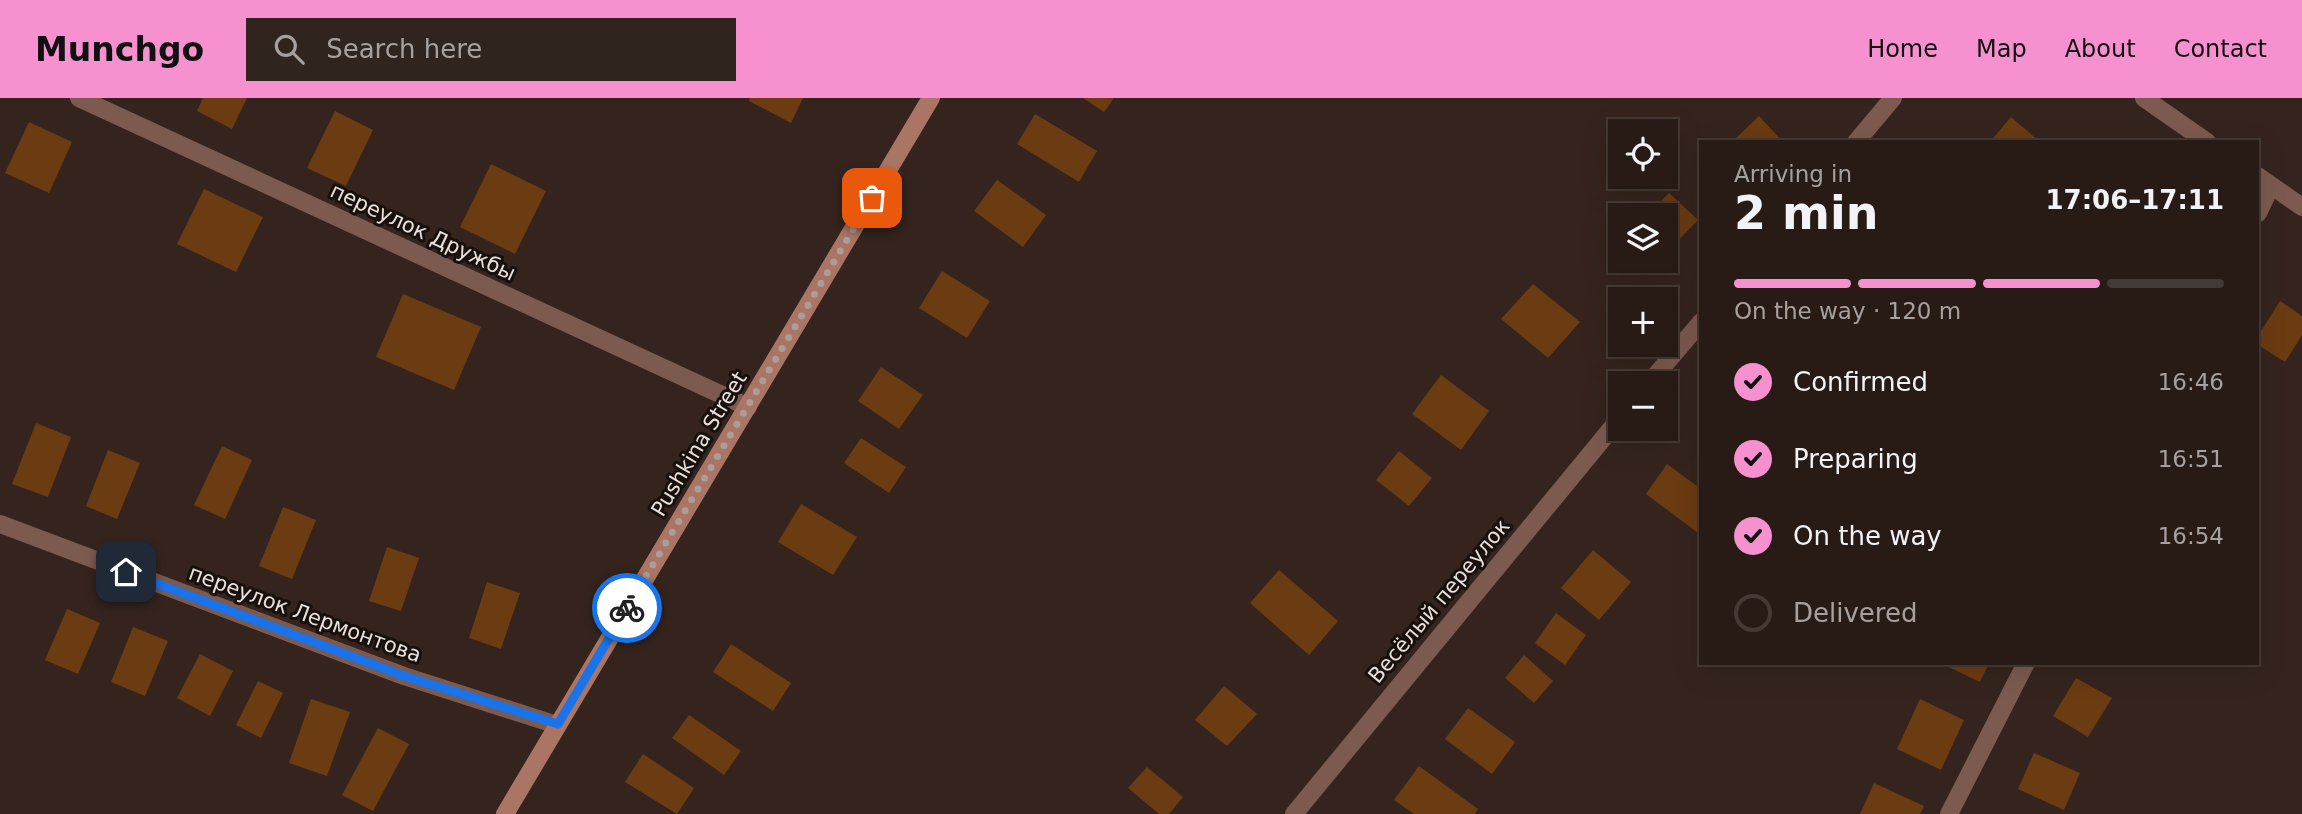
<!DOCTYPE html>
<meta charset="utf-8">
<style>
:root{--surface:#281b16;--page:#30241f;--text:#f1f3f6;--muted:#a5a1a1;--line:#443935;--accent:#f690cf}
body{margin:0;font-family:"DejaVu Sans",sans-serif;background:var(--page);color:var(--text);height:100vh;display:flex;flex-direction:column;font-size:26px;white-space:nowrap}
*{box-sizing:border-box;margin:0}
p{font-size:23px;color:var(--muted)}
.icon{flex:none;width:38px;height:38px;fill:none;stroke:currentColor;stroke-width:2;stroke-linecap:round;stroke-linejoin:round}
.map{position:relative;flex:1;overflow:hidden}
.drawer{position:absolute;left:1699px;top:42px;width:560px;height:525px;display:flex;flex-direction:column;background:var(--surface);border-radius:0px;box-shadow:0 7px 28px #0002,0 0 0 2px var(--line)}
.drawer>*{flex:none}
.tools{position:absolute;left:1608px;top:21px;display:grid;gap:14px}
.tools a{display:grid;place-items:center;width:70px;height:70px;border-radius:0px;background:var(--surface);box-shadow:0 7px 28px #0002,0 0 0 2px var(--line);font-size:35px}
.pin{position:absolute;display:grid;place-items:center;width:60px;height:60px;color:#fff;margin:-30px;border-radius:14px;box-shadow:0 4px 10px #0006}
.courier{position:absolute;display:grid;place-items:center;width:70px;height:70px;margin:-35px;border:5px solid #1a73e8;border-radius:50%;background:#fff;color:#222;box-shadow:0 2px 9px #0007}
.overview em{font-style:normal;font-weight:700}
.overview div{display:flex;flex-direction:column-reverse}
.overview{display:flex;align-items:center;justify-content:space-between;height:119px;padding:0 35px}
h1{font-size:46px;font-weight:700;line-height:52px}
.bar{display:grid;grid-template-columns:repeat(4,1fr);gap:10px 7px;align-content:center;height:84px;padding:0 35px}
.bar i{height:9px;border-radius:5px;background:var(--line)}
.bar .active{background:var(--accent)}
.bar p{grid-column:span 4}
ol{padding:0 35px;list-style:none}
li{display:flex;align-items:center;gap:21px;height:77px}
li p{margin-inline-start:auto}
li .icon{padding:7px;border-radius:50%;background:var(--accent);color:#111;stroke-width:4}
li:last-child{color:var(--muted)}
li i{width:38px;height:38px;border:4px solid var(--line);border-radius:50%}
header{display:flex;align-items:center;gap:42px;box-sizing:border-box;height:98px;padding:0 35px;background:var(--accent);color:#111}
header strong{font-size:33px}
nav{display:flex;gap:38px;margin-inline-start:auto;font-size:24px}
.search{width:490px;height:63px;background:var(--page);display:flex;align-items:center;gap:18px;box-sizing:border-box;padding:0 24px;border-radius:0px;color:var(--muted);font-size:26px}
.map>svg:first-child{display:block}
.building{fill:#6b3b12}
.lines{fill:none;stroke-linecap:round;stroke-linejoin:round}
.minor{stroke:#7c5a4f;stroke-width:18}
.secondary{stroke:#aa7564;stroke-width:18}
.done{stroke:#ab9e99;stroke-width:7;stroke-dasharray:0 12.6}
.route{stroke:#1a73e8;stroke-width:9}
.labels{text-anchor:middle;stroke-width:6;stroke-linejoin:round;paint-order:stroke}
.street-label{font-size:21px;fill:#ebe0db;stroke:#17100d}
</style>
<header>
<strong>Munchgo</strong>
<div class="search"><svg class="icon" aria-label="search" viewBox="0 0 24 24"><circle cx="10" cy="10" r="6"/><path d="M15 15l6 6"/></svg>Search here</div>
<nav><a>Home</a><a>Map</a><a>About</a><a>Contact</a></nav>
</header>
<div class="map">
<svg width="2302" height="716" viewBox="0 0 2302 716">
<rect width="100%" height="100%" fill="#35241e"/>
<!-- building -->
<g class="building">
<polygon points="203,0 247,0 232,31 197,13"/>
<polygon points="750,0 803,0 791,25 749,3"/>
<polygon points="1083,0 1114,0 1104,14"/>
<polygon points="335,13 373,32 346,88 307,70"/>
<polygon points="1035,16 1097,53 1079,84 1017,46"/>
<polygon points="1759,18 1783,44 1732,44"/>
<polygon points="2011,19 2040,44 1990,44"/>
<polygon points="29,24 72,44 49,95 5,75"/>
<polygon points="491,66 546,93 515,156 460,129"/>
<polygon points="997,82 1046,117 1023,149 974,113"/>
<polygon points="204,91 263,119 236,174 177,146"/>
<polygon points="1669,95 1698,122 1666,155 1666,117 1648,117"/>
<polygon points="942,173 990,203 967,240 919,210"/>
<polygon points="1533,186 1580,224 1548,260 1501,221"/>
<polygon points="403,196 481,229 454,292 376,259"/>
<polygon points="2280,203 2302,218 2302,237 2285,264 2258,247 2258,238"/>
<polygon points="881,269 923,297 899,331 858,303"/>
<polygon points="1441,277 1489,313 1461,352 1412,316"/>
<polygon points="36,325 71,339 48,399 12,386"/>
<polygon points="861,340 906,369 889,395 844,365"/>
<polygon points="222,348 252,362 225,421 194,407"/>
<polygon points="108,352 140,365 117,421 86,408"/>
<polygon points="1399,353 1432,380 1409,408 1376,382"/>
<polygon points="1667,366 1701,391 1701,437 1646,396"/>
<polygon points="801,406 857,439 833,477 778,444"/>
<polygon points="283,409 316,422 292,481 259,468"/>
<polygon points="387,449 419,460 401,513 369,503"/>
<polygon points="1593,452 1631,484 1599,522 1561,490"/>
<polygon points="1279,472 1338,523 1309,557 1250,505"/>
<polygon points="487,484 520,495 501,551 469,540"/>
<polygon points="67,511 100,525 78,576 45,562"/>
<polygon points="1556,515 1586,537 1565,567 1535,545"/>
<polygon points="133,529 168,543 145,598 111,584"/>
<polygon points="731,546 791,585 773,613 713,574"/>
<polygon points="200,556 233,573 210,618 177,600"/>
<polygon points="1524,557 1553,583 1534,605 1505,580"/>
<polygon points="1940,565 1989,565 1980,584"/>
<polygon points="2076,580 2112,600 2088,639 2053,618"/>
<polygon points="258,583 283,595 261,640 236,627"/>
<polygon points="1224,588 1257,616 1227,648 1195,622"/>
<polygon points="311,601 350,614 327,678 289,665"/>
<polygon points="1920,601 1964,622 1941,672 1897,651"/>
<polygon points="1468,610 1515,644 1492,676 1445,641"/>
<polygon points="689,617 741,653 724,677 672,640"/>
<polygon points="378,630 409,646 373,713 342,697"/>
<polygon points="2034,655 2080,675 2064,712 2018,691"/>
<polygon points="643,656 694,690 677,716 625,684"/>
<polygon points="1419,668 1478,711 1475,716 1414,716 1394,702"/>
<polygon points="1147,669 1183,699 1169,716 1159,716 1128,690"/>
<polygon points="1874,685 1924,708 1920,716 1860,716"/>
</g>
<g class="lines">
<!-- minor -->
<g class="minor">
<polyline points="79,0 748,309"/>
<polyline points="2144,0 2207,44"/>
<polyline points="1856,44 1893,0"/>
<polyline points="2258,78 2302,109"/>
<polyline points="2258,115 2271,88"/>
<polyline points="1649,285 1701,224"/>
<polyline points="0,426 404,578 557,627"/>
<polyline points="1294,716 1620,320"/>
<polyline points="1949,716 2026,565"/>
</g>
<!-- secondary -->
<polyline class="secondary" points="505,716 931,0"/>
</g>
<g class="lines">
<!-- done -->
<polyline class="done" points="627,510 872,100"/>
<!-- route -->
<polyline class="route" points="126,474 404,578 558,626 627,510"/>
</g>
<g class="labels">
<!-- street labels -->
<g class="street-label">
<text transform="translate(423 134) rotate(25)" y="7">переулок Дружбы</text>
<text transform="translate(699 346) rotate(-59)" y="7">Pushkina Street</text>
<text transform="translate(1439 503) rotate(-50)" y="7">Весёлый переулок</text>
<text transform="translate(305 516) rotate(20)" y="7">переулок Лермонтова</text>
</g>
</g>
</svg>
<div class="tools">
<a><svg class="icon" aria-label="locate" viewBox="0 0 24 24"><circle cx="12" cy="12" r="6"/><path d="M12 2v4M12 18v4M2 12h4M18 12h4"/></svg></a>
<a><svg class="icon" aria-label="layers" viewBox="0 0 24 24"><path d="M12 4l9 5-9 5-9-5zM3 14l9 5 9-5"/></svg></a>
<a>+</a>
<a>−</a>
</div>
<div class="pin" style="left:872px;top:100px;background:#ea580c"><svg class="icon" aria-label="bag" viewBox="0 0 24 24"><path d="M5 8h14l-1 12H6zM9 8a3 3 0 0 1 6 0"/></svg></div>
<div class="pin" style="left:126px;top:474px;background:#1f2937"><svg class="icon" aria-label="home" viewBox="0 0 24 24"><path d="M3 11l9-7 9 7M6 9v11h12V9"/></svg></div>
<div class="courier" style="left:627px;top:510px"><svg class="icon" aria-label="bike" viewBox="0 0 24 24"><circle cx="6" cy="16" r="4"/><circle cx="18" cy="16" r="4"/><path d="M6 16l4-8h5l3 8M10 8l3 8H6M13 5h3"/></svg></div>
<section class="drawer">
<div class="overview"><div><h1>2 min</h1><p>Arriving in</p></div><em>17:06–17:11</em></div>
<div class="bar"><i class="active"></i><i class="active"></i><i class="active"></i><i></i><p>On the way · 120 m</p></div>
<ol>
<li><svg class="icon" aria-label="check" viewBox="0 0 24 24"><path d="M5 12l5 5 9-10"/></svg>Confirmed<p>16:46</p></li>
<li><svg class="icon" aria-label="check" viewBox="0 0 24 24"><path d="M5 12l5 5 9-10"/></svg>Preparing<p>16:51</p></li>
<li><svg class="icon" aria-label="check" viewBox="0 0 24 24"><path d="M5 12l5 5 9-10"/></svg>On the way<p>16:54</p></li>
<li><i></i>Delivered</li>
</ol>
</section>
</div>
